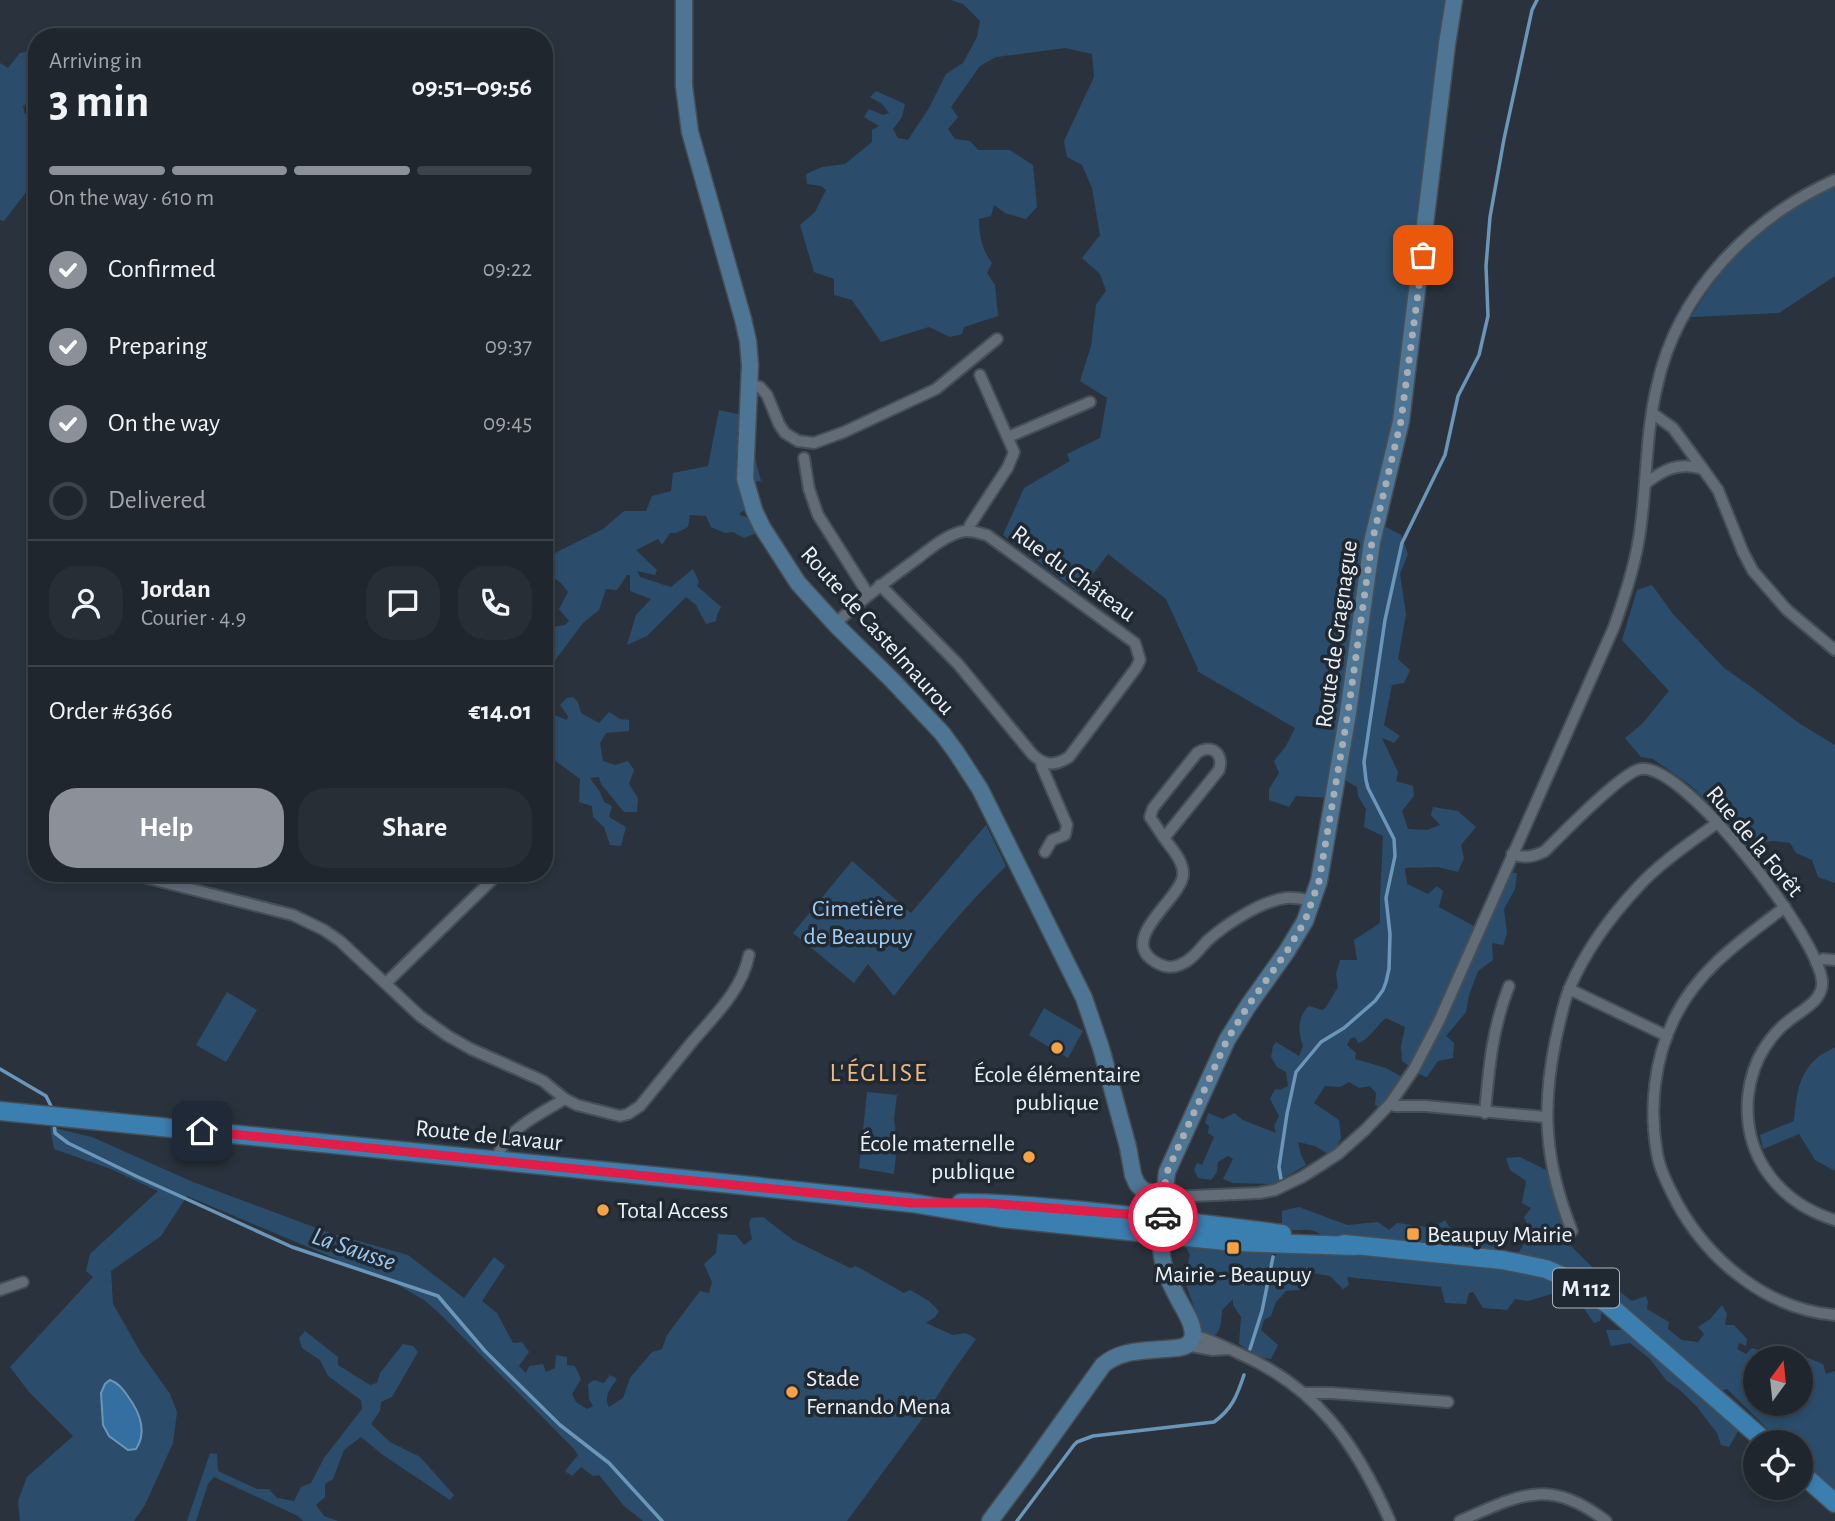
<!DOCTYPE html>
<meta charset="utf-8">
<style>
:root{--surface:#20262e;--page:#282e36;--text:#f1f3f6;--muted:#a2a5aa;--line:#3d434a;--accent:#8c9099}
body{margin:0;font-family:"Alegreya Sans",sans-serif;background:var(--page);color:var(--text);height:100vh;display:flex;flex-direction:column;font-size:26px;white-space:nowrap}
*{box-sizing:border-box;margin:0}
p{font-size:23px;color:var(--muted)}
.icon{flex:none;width:38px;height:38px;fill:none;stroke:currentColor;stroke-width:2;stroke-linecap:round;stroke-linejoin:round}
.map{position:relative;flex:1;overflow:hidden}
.drawer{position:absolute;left:28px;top:28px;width:525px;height:854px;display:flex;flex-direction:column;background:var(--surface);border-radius:28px;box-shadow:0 4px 10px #0003,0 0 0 2px var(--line)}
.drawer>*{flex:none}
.needle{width:46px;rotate:15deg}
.tools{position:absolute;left:1743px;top:1346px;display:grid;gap:14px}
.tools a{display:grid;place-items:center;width:70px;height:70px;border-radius:50%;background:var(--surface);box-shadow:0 4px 10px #0003,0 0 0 2px var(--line);font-size:35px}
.pin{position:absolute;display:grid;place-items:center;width:60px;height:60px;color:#fff;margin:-30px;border-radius:14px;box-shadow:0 4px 10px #0006}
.courier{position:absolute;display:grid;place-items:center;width:70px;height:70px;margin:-35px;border:5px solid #e11d48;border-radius:50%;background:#fff;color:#222;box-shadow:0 2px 9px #0007}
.head em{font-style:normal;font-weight:700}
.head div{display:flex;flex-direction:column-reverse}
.head{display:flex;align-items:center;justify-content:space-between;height:119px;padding:0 21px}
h1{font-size:46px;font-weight:700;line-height:52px}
.bar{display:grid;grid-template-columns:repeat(4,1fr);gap:10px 7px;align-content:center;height:84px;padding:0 21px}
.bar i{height:9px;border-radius:5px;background:var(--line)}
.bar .on{background:var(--accent)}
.bar p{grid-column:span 4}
.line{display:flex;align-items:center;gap:18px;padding:0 21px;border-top:2px solid var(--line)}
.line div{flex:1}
.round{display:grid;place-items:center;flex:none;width:74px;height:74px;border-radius:28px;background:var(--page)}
ol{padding:0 21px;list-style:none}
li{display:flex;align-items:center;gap:21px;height:77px}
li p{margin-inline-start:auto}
li .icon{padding:7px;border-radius:50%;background:var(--accent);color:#fff;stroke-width:4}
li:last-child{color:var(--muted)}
li i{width:38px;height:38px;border:4px solid var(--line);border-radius:50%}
.primary-button{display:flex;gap:14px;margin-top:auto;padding:14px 21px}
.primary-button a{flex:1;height:80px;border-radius:28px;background:var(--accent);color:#fff;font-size:28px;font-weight:700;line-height:80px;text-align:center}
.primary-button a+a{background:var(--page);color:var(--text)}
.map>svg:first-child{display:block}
.green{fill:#2b4d6b}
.water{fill:#356f9f;stroke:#6b96b9;stroke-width:2}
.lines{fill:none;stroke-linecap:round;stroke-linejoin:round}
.stream{stroke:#6b96b9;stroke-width:3.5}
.street-casing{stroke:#464e56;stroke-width:14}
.secondary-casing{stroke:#464e56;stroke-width:19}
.primary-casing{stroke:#464e56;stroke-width:21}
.street{stroke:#616c77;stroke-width:10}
.secondary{stroke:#4e7594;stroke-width:16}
.primary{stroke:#3b7eb0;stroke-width:18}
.done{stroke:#a7aeb5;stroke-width:7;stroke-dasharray:0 12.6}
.route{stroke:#e11d48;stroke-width:9}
.poi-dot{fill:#f5a345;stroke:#202932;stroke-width:2.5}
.labels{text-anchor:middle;stroke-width:7;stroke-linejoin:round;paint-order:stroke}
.shield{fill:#202932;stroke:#adb4bb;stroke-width:2}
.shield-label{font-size:23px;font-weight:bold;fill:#eaf0f6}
.street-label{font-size:24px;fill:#eaf0f6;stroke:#202932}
.park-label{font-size:24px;fill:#9eccf5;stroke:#202932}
.poi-label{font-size:24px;fill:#eaf0f6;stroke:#202932;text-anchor:start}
.neighbourhood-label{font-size:26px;letter-spacing:2px;fill:#f2b97e;stroke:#202932}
.water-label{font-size:26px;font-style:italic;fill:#99c7f1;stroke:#202932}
</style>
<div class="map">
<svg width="1835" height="1521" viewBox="0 0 1835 1521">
<rect width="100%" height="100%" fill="#2a333d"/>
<!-- green -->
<g class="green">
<path d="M951,0H1448L1396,413L1362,550L1361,581L1330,798L1296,796L1289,807L1269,800V789L1279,773L1274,761L1286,746L1295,728L1197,671L1198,669L1166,599L1108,554L1079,592L1003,535L1024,488L1070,461L1067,454L1100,438L1107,398L1080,381L1091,346L1096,305L1106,291L1100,274L1082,258L1100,235L1092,188L1082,165L1067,157L1064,141L1094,77L1092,54L1065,48L996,57L980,66L951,107L958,117L948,129L955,139L970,141L978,150H1010L1033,165L1037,207L1026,219L1005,213L994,205L991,216L979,219C979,235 982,250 992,263L987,273L995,285L998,316L964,327L962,334L950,337L929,327L881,342L852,300L834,295V279L814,272L800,225L815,212L826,190L821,186L807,184L806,174L822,167L845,164L872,142V130L879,126L864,117L869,109L883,115L889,113L882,104L870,97L876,91L905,104L902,117L893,129L898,138L908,140L929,108L946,74L963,63L977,37L980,21L963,4Z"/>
<polygon points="37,49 37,65 25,80 35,90 34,99 23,106 25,114 37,114 37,178 4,221 0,220 0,63 8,68 20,53"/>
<path d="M1835,186V276L1779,313L1691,317C1730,252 1768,220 1835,186Z"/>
<polygon points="719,410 742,415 736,459 755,458 761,481 743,484 748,508 740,513 740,515 749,518 759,532 744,538 733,532 725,533 711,527 706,516 690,515 688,527 676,533 670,533 662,545 658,539 636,550 657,570 655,575 637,571 640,577 671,587 693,569 699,582 697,586 721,607 717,615 716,621 706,624 696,605 686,597 647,636 627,645 636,615 651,599 630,591 630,575 627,575 617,590 606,589 599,610 583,623 544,675 544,646 549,643 553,627 565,625 569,621 559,609 568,592 561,583 550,575 544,576 544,555 549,556 603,529 624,511 646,511 652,496 671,491 673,473 708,466"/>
<path d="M1386,527L1401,535L1408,554L1400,574L1406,614L1398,659L1410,670L1404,683L1392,685L1384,725L1400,736L1394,743L1382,738L1398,772L1396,781L1413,786L1414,796L1402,811L1408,829L1427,830L1440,825L1431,815L1433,807L1458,811L1476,827L1461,845L1464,858L1458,872L1438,867L1405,868L1407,884L1428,894L1437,886L1443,891L1439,907L1481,930L1508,872L1517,873L1515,889L1504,909L1507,934L1503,945L1492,943L1493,960L1478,971L1469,995L1466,1012L1446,1036L1454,1043L1453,1058L1438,1061L1427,1077C1415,1074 1412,1067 1402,1061L1401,1046L1405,1027L1386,1018C1377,1025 1368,1041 1358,1043L1355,1037L1350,1039L1347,1045L1356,1053L1355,1059L1386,1068L1402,1077L1383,1109L1375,1105L1376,1093L1370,1086L1359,1088L1349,1082L1340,1087L1325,1086L1314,1103L1339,1120L1341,1138L1332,1156L1315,1146L1298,1142L1301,1155L1306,1165L1274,1184L1233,1183L1223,1179L1233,1159L1228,1156L1218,1162L1217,1172L1211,1180L1198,1178L1194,1170L1197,1163L1202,1165L1214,1137L1208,1133L1209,1126L1205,1123L1208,1113L1223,1119L1234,1113L1243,1120L1276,1133L1274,1126L1279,1116L1270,1099L1275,1089L1280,1090L1288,1086L1286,1072L1277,1067L1271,1057L1273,1046L1276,1042L1299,1056L1303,1046C1298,1031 1297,1017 1309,1006L1322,1010L1326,1007L1338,987L1336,974L1340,960H1357L1354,940L1380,923V899L1383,836L1364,827L1366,809L1358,796L1357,787L1345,780L1363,677L1377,532Z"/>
<polygon points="1652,585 1673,614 1724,668 1750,686 1800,724 1835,745 1835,883 1818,877 1812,860 1796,853 1790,843 1773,841 1753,843 1743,839 1729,823 1690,785 1653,759 1641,757 1625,738 1642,724 1669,691 1622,640 1637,590"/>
<polygon points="573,697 578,702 581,713 599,723 609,712 620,719 629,720 629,731 606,733 600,743 603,761 615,765 628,761 634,770 629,784 638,798 637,812 624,812 601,784 599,777 590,778 600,792 604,802 612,806 609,817 626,827 621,846 610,845 604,827 593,817 592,806 579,802 580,779 545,753 548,743 544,738 544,711 567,720 568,716 560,705 567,698"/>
<path d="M986,825L1006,866C965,906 929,950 894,996L868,964L854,983L793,933L852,861L911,913Z"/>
<polygon points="227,992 257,1010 226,1062 196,1045"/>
<polygon points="1044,1008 1083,1031 1068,1058 1029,1035"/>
<path d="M1835,1047V1171L1815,1160L1799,1134L1763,1149L1760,1135L1794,1121C1796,1098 1798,1075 1816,1059C1821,1054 1829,1051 1835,1047Z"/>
<polygon points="867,1092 897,1095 894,1119 897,1143 894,1174 859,1168"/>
<path d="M50,1127L92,1137L193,1182L330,1233L408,1255L464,1298L494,1257L505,1266L482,1301L497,1313L513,1343L522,1342L529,1352L519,1366L526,1373L529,1366L543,1364L546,1372L555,1368L556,1355L567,1357V1365L575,1366L581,1379L572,1394L576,1402L587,1409L593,1406L589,1399L588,1384L594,1380L604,1383L610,1375L617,1379C611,1388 603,1396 609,1407L623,1398L630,1378L652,1352L662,1349L667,1335L700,1291L709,1293L712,1282L704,1264L716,1253L718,1234L736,1235L744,1245L752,1239L749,1224L751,1218L763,1217L793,1240L850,1268L856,1266L904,1293L910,1290L929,1301L939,1311L935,1317L926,1323L953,1335L966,1333L976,1339L954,1370L925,1415L847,1521H643L624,1506L599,1475L593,1476L581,1467L572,1476L565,1471L578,1455L574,1449L438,1312L424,1300L393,1282L357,1267L340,1263L336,1259L187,1196L161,1236L111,1271L113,1304L141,1353L170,1394L177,1412L173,1443L145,1505L134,1521H20L18,1501L27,1477L73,1436L29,1392L10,1367L93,1277L86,1271L90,1254L158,1191L111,1169L54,1149Z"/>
<path d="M1520,1157L1546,1170L1564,1214L1563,1238L1608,1283L1632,1301L1646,1296L1648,1302L1647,1309L1669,1322L1668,1329L1682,1340L1698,1342L1704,1334L1698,1327L1710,1319L1722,1305L1727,1314L1725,1325H1734L1747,1339L1746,1346L1739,1343L1737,1349L1746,1354L1752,1348L1767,1353L1774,1348L1781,1352L1779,1358H1755V1404H1801V1358H1799L1801,1355L1823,1364L1826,1374L1835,1371V1514L1801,1483L1807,1471L1801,1463V1442H1781L1727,1389L1721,1391L1742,1424L1729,1447L1721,1445L1717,1433L1697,1407L1681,1391L1666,1380L1650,1359L1630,1343L1611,1346L1606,1330H1633L1602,1310L1600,1321L1594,1323L1583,1307L1558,1292L1528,1301L1515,1299L1507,1310L1483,1308L1473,1292L1469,1293L1466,1304L1445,1303L1441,1287L1347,1277L1349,1285L1343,1289L1330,1276L1312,1273L1308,1285L1299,1290L1286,1291L1276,1302L1271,1316L1264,1320L1261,1330L1278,1345L1271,1359L1259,1357L1239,1344L1241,1317L1233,1305V1299L1222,1310C1222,1322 1219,1347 1202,1330L1184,1279L1190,1255L1185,1245L1262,1248L1275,1256L1283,1248L1304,1250L1318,1255L1336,1251C1329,1243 1321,1231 1310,1230C1296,1229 1297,1233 1282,1226V1211L1299,1207L1347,1225L1378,1222L1389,1230L1397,1223L1433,1228L1445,1220L1454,1235L1471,1236L1477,1231L1481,1237L1489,1231L1496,1251L1517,1255L1531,1233L1524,1217L1531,1208L1522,1203L1526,1181L1510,1170L1506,1158Z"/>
<polygon points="305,1331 338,1357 338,1365 370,1385 377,1383 380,1373 403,1344 413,1346 418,1352 392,1397 381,1402 380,1411 371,1424 390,1442 420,1457 454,1495 450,1500 383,1455 361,1437 344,1450 333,1479 325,1484 325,1497 316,1505 324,1516 338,1521 303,1521 298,1516 214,1477 208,1484 196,1521 187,1521 210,1453 217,1454 218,1471 257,1489 269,1489 277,1498 294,1501 301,1487 311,1483 324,1458 362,1409 361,1400 328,1376 320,1360 302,1348 299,1338"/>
</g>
<!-- water -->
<path class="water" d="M110,1380C118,1383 122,1388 127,1395C139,1411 148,1431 136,1449L128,1450L109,1436L103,1425L101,1393L105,1384Z"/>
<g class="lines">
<!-- stream -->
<g class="stream">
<polyline points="0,1069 46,1096 53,1110"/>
<polyline points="54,1121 55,1133 68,1143 138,1177 292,1247 438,1296 485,1351 560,1425 609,1463 662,1521"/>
<polyline points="1281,1179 1279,1167 1287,1114 1296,1072 1321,1042 1344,1028 1375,1001 1383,990 1386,982 1389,969 1390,934 1386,898 1395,856 1394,839 1368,788 1366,780 1364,762 1385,620 1402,543 1445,455 1458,396 1479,355 1488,316 1486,266 1490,217 1504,139 1532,10 1537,0"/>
<polyline points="1250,1349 1262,1311 1273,1257"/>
<path d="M1017,1521L1074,1445L1077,1442L1093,1436L1214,1422C1232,1409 1237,1396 1244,1375"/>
</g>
<!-- street casing -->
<g class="street-casing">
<g id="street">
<polyline points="749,384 760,387 767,395 779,424 785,433 798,441 814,443 844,432 936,389 997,339"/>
<polyline points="1008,437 1090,402"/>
<polyline points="804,458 809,489 818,515 868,594"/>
<polyline points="1703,469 1718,490 1743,552 1753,571 1787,610 1835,650"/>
<path d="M1645,484C1664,469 1678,462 1703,469L1673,428L1652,413"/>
<polyline points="969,530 970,525 1008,467 1014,452 980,375"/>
<path d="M836,623C862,599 889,579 918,558C931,548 944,537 960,532C970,529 978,533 987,535L1135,643L1140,660L1136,668L1069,757C1055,766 1046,766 1033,755L958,664L880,585"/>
<polyline points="1041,762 1042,767 1067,825 1065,835 1052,840 1045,852"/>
<path d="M1164,838L1150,817L1153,808L1197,753C1212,743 1224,754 1219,770L1164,838C1171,848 1184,861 1183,875C1181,900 1113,941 1159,964C1165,967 1173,968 1179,965C1191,961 1199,950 1207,941C1226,924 1261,901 1286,898C1295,897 1304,899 1313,901"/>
<path d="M1512,854C1524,859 1534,857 1545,851C1561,835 1623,771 1641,769C1685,763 1818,937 1822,981C1824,1002 1799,1011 1786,1023C1778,1029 1771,1038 1765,1047C1755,1062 1750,1079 1748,1097C1743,1156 1779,1203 1835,1220"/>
<path d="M128,873L293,915L324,930L340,941L420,1016L448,1036L471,1049L532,1076L543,1081L565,1099L577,1105L620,1116L628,1114L640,1106C657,1085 675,1063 692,1042C715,1015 742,990 749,955"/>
<path d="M1785,907C1743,939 1698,969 1674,1019C1654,1060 1649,1109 1657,1153C1660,1171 1669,1187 1677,1203C1709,1261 1767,1309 1835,1315"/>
<polyline points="1816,962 1823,959 1835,960"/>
<polyline points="386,983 499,873"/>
<polyline points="1569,989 1667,1036"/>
<polyline points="1390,1104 1395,1106 1425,1106 1546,1117"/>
<path d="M1485,1113C1489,1067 1492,1029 1509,986"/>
<path d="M496,1160C505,1130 539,1114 565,1099"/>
<path d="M1171,1197L1259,1193L1275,1190L1302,1177L1318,1167L1338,1154L1365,1130L1390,1104L1414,1069L1439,1021L1614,627C1626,593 1637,559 1641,524C1647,478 1646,431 1657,386C1677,293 1750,218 1835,180"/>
<path d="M1572,1231C1545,1163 1541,1109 1556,1038C1560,1022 1563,1003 1570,987C1586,950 1611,916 1638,887C1661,862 1690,843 1717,823"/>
<polyline points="0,1290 23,1282"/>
<path d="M1193,1335C1209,1339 1223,1346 1238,1353C1317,1387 1356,1444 1390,1521"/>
<polyline points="1186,1345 1213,1350 1227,1349"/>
<polyline points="1305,1393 1331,1393 1448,1402"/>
<path d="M1460,1521C1519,1495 1549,1477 1606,1521"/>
</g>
</g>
<!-- secondary casing -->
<g class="secondary-casing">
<g id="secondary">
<polyline points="684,0 684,86 690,132 743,319 748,341 750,365 745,479 754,510 762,527 798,583 838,627 892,680 942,733 956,752 980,789 1084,998 1101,1048 1128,1147 1133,1175 1137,1184 1143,1190 1151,1193 1171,1197"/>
<path d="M1177,1220C1179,1201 1168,1200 1166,1185C1165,1183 1167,1174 1167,1172L1227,1040L1248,1006L1287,951L1305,921L1319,881L1348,713L1372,542L1401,421L1447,44L1454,0"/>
<path d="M990,1521L1028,1470L1103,1365C1120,1350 1143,1351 1165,1349C1172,1348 1181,1349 1187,1345C1199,1337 1190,1320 1185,1311C1170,1284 1159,1265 1161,1234"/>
</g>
</g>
<!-- primary casing -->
<g class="primary-casing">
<g id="primary">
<polyline points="0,1111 703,1181 912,1203 1001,1218 1235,1242 1355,1246"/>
<path d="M961,1203C1003,1203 1044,1207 1084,1211C1150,1218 1216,1225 1282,1234"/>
<polyline points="1344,1244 1502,1260 1527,1265 1546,1269 1562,1276 1583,1286 1610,1306 1766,1442"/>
<polyline points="1801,1473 1835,1503"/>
</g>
</g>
<!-- street -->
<use href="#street" class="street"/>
<!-- secondary -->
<use href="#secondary" class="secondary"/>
<!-- primary -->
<use href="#primary" class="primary"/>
</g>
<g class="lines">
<!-- done -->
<polyline class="done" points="1163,1217 1164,1209 1171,1197 1165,1184 1167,1172 1227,1040 1248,1006 1287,951 1305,921 1319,881 1348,713 1372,542 1401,421 1423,255"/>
<!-- route -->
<polyline class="route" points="202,1131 912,1203 986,1203 1163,1217"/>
</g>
<!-- markers -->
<g class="poi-dot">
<circle cx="1057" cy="1048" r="7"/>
<circle cx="1029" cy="1157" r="7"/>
<circle cx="603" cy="1210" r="7"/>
<rect x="1406" y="1227" width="14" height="14" rx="3.5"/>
<rect x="1226" y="1241" width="14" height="14" rx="3.5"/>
<circle cx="792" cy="1392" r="7"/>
</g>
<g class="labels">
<!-- shield labels -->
<rect class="shield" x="1553" y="1268.5" width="66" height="39" rx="5"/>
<g class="shield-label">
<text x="1586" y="1296">M 112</text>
</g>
<!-- street labels -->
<g class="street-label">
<text transform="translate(1074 573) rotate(36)" y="8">Rue du Château</text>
<text transform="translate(878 630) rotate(48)" y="8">Route de Castelmaurou</text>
<text transform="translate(1336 634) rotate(-82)" y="8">Route de Gragnague</text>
<text transform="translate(1755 841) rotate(50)" y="8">Rue de la Forêt</text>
<text transform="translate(489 1135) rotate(6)" y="8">Route de Lavaur</text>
</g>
<!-- park labels -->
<g class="park-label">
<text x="858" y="916">Cimetière<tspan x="858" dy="28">de Beaupuy</tspan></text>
</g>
<!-- poi labels -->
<g class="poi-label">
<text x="1057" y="1082" text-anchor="middle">École élémentaire<tspan x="1057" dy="28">publique</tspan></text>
<text x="1015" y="1151" text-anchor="end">École maternelle<tspan x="1015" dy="28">publique</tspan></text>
<text x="617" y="1218">Total Access</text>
<text x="1427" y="1242">Beaupuy Mairie</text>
<text x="1233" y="1282" text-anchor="middle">Mairie - Beaupuy</text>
<text x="806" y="1386">Stade<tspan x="806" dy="28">Fernando Mena</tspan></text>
</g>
<!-- neighbourhood labels -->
<g class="neighbourhood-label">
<text x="879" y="1081">L'ÉGLISE</text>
</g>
<!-- water labels -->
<g class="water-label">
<text transform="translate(354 1248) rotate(19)" y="9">La Sausse</text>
</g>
</g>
</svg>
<div class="tools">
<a><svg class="needle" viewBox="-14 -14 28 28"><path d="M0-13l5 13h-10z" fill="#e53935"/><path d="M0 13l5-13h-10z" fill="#a2a5aa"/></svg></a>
<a><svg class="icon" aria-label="locate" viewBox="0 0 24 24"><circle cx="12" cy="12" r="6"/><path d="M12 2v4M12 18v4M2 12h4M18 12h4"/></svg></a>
</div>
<div class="pin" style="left:1423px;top:255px;background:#ea580c"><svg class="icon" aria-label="bag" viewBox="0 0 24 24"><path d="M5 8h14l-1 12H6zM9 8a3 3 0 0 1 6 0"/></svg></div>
<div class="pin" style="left:202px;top:1131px;background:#1f2937"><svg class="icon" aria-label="home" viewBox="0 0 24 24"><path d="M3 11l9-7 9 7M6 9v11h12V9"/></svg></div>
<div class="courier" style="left:1163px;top:1217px"><svg class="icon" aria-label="car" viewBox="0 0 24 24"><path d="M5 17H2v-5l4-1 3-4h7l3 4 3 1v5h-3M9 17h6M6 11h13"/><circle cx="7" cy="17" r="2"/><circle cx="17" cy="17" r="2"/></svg></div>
<section class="drawer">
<div class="head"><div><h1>3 min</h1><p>Arriving in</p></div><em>09:51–09:56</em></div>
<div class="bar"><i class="on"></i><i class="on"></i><i class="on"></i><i></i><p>On the way · 610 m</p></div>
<ol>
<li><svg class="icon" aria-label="check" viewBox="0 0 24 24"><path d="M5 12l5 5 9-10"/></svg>Confirmed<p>09:22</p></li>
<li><svg class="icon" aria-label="check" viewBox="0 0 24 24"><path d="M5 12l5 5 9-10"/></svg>Preparing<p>09:37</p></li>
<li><svg class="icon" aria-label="check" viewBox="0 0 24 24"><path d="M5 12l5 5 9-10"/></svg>On the way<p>09:45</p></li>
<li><i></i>Delivered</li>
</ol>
<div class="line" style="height:126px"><a class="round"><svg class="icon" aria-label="person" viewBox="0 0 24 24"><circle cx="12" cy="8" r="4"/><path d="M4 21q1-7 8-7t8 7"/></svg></a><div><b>Jordan</b><p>Courier · 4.9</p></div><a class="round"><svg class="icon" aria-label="chat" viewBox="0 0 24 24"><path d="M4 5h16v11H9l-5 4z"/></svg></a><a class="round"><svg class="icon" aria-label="phone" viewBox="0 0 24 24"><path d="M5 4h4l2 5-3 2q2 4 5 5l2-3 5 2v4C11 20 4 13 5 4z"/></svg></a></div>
<div class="line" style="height:91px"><div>Order #6366</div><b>€14.01</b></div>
<div class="primary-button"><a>Help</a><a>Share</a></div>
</section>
</div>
